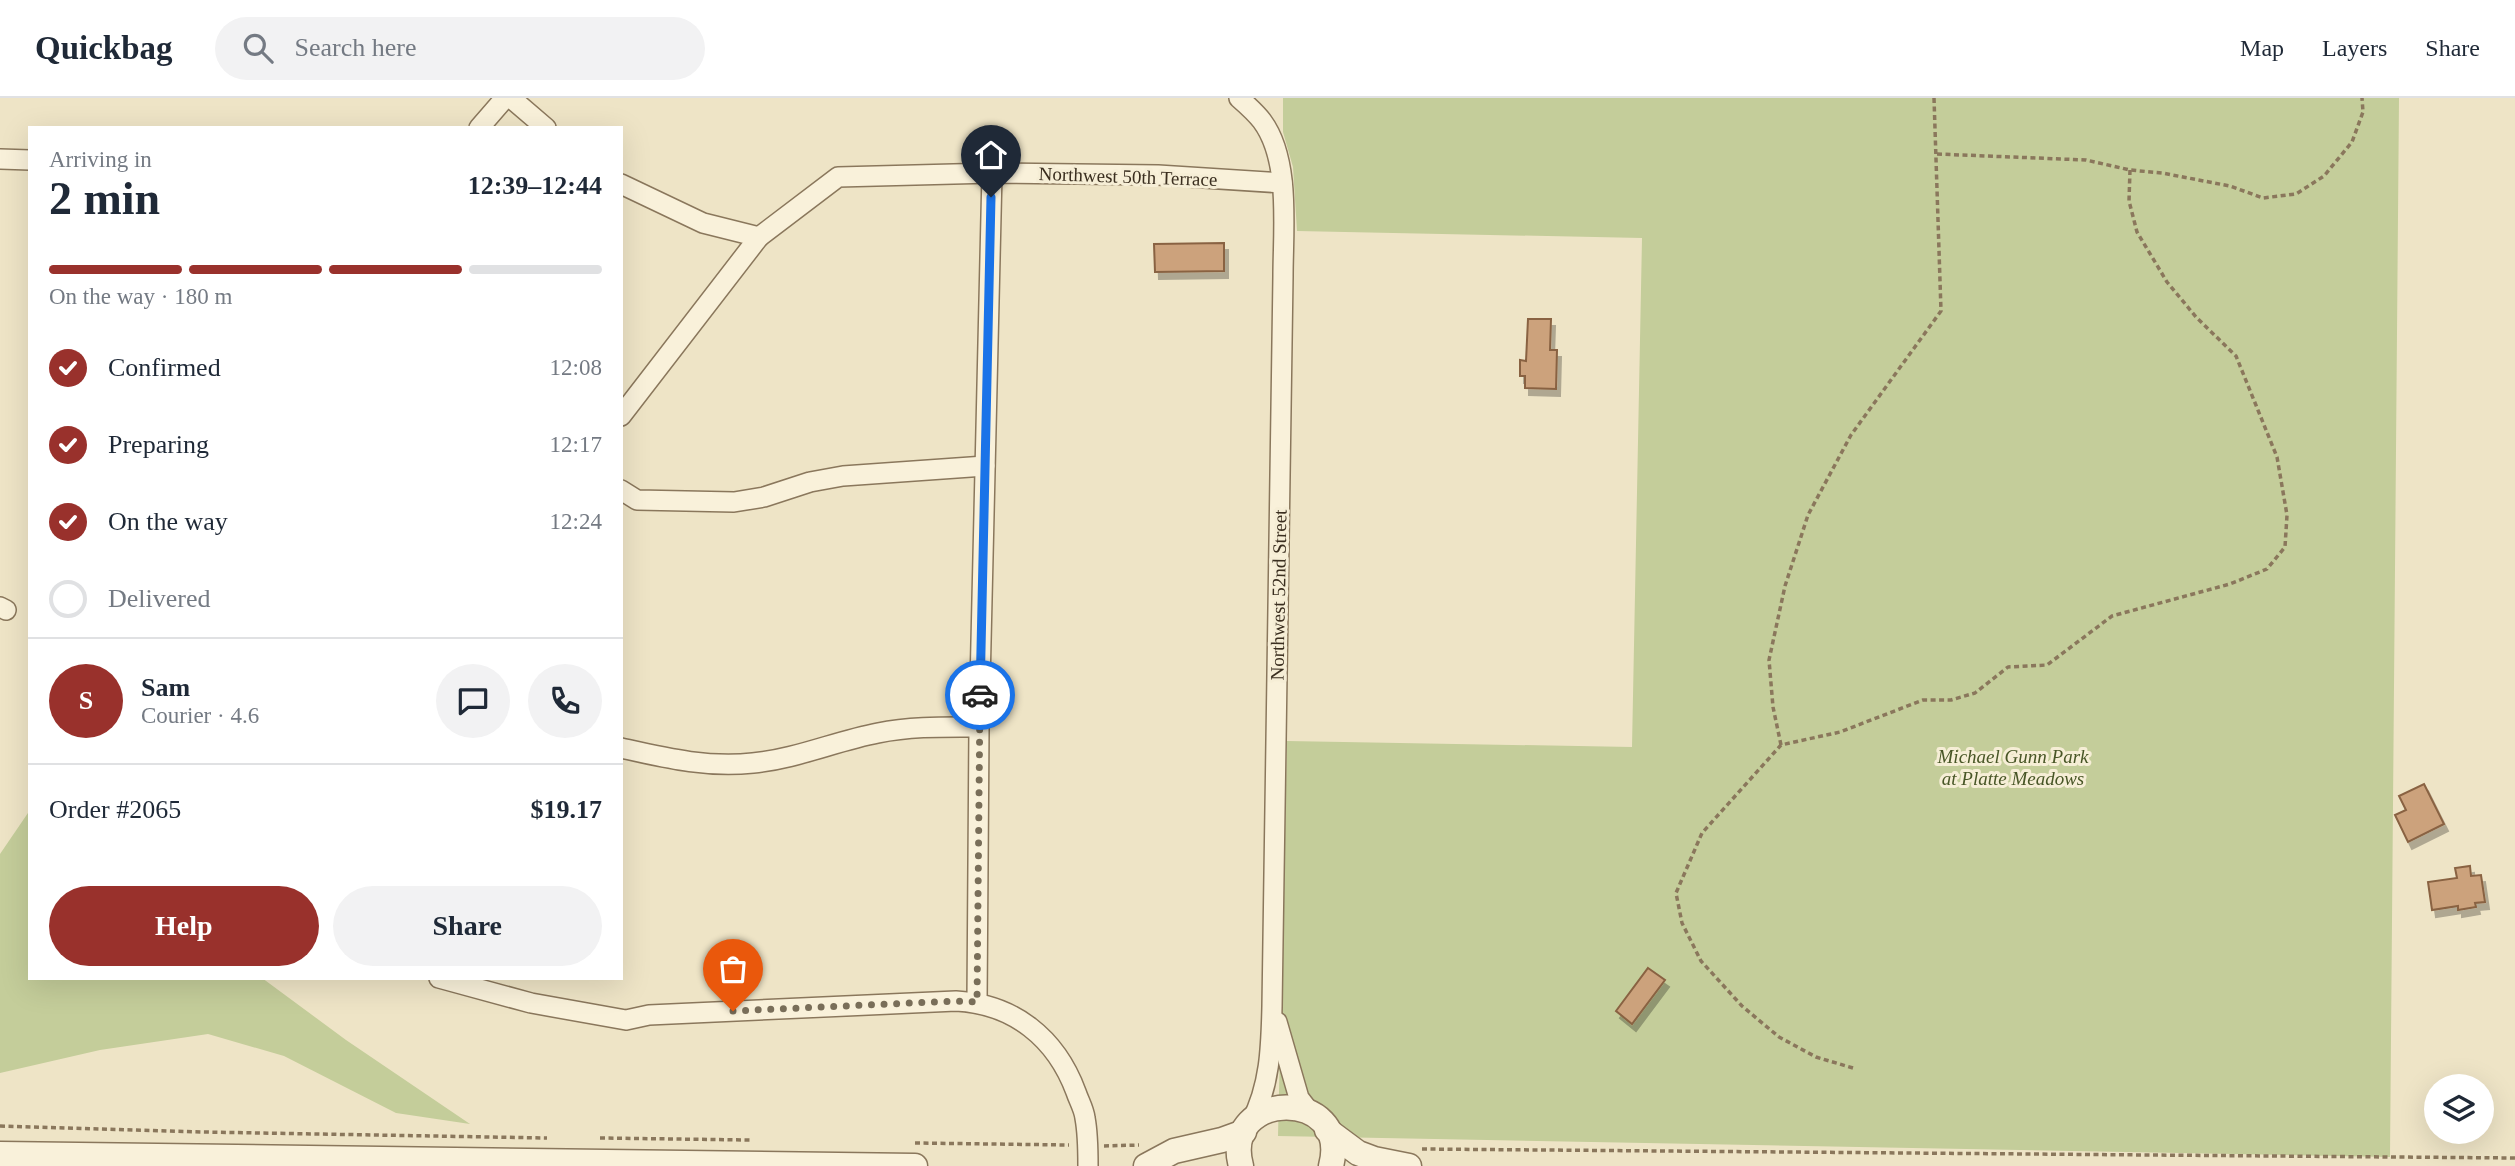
<!DOCTYPE html>
<meta charset="utf-8">
<style>
:root{--surface:#fff;--page:#f2f2f3;--text:#1f2937;--muted:#747a83;--line:#e0e1e3;--accent:#99312c}
body{margin:0;font-family:Georgia,serif;background:var(--page);color:var(--text);height:100vh;display:flex;flex-direction:column;font-size:26px;white-space:nowrap}
*{box-sizing:border-box;margin:0}
p{font-size:23px;color:var(--muted)}
.icon{flex:none;width:38px;height:38px;fill:none;stroke:currentColor;stroke-width:2;stroke-linecap:round;stroke-linejoin:round}
.map{position:relative;flex:1;overflow:hidden}
.panel{position:absolute;left:28px;top:28px;width:595px;height:854px;display:flex;flex-direction:column;background:var(--surface);border-radius:0px;box-shadow:0 7px 28px #0002}
.panel>*{flex:none}
.fabs{position:absolute;left:2424px;top:976px;display:grid;gap:14px}
.fabs a{display:grid;place-items:center;width:70px;height:70px;border-radius:50%;background:var(--surface);box-shadow:0 7px 28px #0002;font-size:35px}
.pin{position:absolute;display:grid;place-items:center;width:60px;height:60px;color:#fff;margin:-72px -30px;border-radius:50% 50% 50% 0;rotate:-45deg;box-shadow:0 0 7px #0007}
.pin .icon{rotate:45deg}
.courier{position:absolute;display:grid;place-items:center;width:70px;height:70px;margin:-35px;border:5px solid #1a73e8;border-radius:50%;background:#fff;color:#222;box-shadow:0 2px 9px #0007}
.headline em{font-style:normal;font-weight:800}
.headline div{display:flex;flex-direction:column-reverse}
.headline{display:flex;align-items:center;justify-content:space-between;height:119px;padding:0 21px}
h1{font-size:46px;font-weight:800;line-height:52px}
.bar{display:grid;grid-template-columns:repeat(4,1fr);gap:10px 7px;align-content:center;height:84px;padding:0 21px}
.bar i{height:9px;border-radius:5px;background:var(--line)}
.bar .on{background:var(--accent)}
.bar p{grid-column:span 4}
.line{display:flex;align-items:center;gap:18px;padding:0 21px;border-top:2px solid var(--line)}
.line div{flex:1}
.round{display:grid;place-items:center;flex:none;width:74px;height:74px;border-radius:37px;background:var(--page)}
ol{padding:0 21px;list-style:none}
li{display:flex;align-items:center;gap:21px;height:77px}
li p{margin-inline-start:auto}
li .icon{padding:7px;border-radius:50%;background:var(--accent);color:#fff;stroke-width:4}
li:last-child{color:var(--muted)}
li i{width:38px;height:38px;border:4px solid var(--line);border-radius:50%}
.action{display:flex;gap:14px;margin-top:auto;padding:14px 21px}
.action a{flex:1;height:80px;border-radius:42px;background:var(--accent);color:#fff;font-size:28px;font-weight:800;line-height:80px;text-align:center}
.action a+a{background:var(--page);color:var(--text)}
header{display:flex;align-items:center;gap:42px;box-sizing:border-box;height:98px;padding:0 35px;background:var(--surface);border-bottom:2px solid var(--line)}
header strong{font-size:33px}
nav{display:flex;gap:38px;margin-inline-start:auto;font-size:24px}
.search{width:490px;height:63px;background:var(--page);display:flex;align-items:center;gap:18px;box-sizing:border-box;padding:0 24px;border-radius:38px;color:var(--muted);font-size:26px}
.map>svg:first-child{display:block}
.green{fill:#c4cd9a}
.building{fill:#cca27c;stroke:#896242;stroke-width:2;filter:url(#shadow)}
.lines{fill:none;stroke-linecap:round;stroke-linejoin:round}
.minor-casing{stroke:#8a775c;stroke-width:22}
.tertiary-casing{stroke:#8a775c;stroke-width:27}
.path{stroke:#8a775c;stroke-width:3.5;stroke-dasharray:5 3.5;stroke-linecap:butt}
.minor{stroke:#f9f1da;stroke-width:19}
.tertiary{stroke:#f9f1da;stroke-width:24}
.done{stroke:#796e59;stroke-width:7;stroke-dasharray:0 12.6}
.route{stroke:#1a73e8;stroke-width:9}
.labels{text-anchor:middle;stroke-width:6;stroke-linejoin:round;paint-order:stroke}
.street-label{font-size:19px;fill:#3a2e1f;stroke:#f6eed6}
.park-label{font-size:19px;font-style:italic;fill:#485626;stroke:#f6eed6}
</style>
<header>
<strong>Quickbag</strong>
<div class="search"><svg class="icon" aria-label="search" viewBox="0 0 24 24"><circle cx="10" cy="10" r="6"/><path d="M15 15l6 6"/></svg>Search here</div>
<nav><a>Map</a><a>Layers</a><a>Share</a></nav>
</header>
<div class="map">
<svg width="2515" height="1068" viewBox="0 0 2515 1068">
<defs>
<filter id="shadow"><feDropShadow dx="4" dy="7" stdDeviation="0" flood-color="#0004"/></filter>
</defs>
<rect width="100%" height="100%" fill="#eee4c6"/>
<!-- green -->
<g class="green">
<polygon points="1283,0 2399,0 2390,1059 1278,1038 1287,643 1632,649 1642,140 1297,133 1293,69 1283,34"/>
<polygon points="30,712 30,880 262,880 346,942 470,1026 396,1015 284,958 208,936 100,952 0,975 0,756"/>
</g>
<!-- building -->
<g class="building">
<polygon points="1224,145 1224,173 1155,174 1154,146"/>
<polygon points="1528,221 1551,221 1550,252 1557,252 1556,291 1525,290 1525,278 1520,278 1520,262 1526,263"/>
<polygon points="2424,686 2444,726 2408,744 2395,717 2406,712 2399,698"/>
<polygon points="2470,768 2471,778 2481,777 2485,804 2475,805 2476,809 2458,812 2458,808 2432,812 2428,784 2457,780 2455,770"/>
<polygon points="1648,870 1665,882 1632,926 1616,913"/>
</g>
<g class="lines">
<!-- minor casing -->
<g class="minor-casing">
<g id="minor">
<polyline points="511,0 546,30"/>
<path d="M1239,0C1247,7 1256,15 1262,23C1291,62 1283,131 1283,178L1272,909C1271,950 1270,988 1251,1024"/>
<polyline points="479,30 505,0"/>
<polyline points="0,61 30,62"/>
<polyline points="621,86 703,125 759,139"/>
<polyline points="621,318 759,139 838,79 992,75 1158,77 1282,85"/>
<polyline points="621,392 637,402 734,404 764,399 810,384 843,378 985,368"/>
<polyline points="0,509 6,512"/>
<path d="M621,650C666,660 707,670 753,665C796,661 836,643 878,635C912,628 945,629 979,629"/>
<path d="M439,880L531,905L626,922L649,917L956,903C1014,906 1056,940 1076,994C1079,1003 1084,1011 1085,1020C1088,1036 1088,1052 1088,1068"/>
<polyline points="977,904 979,629 992,75"/>
<polyline points="1277,924 1299,1000 1309,1013"/>
</g>
</g>
<!-- tertiary casing -->
<g class="tertiary-casing">
<g id="tertiary">
<polyline points="1327,1032 1358,1055 1374,1061 1409,1068"/>
<polyline points="0,1056 915,1068"/>
<polyline points="1146,1068 1174,1053 1222,1042 1244,1034"/>
<path d="M1241,1068C1220,991 1352,989 1331,1068"/>
</g>
</g>
<!-- path -->
<g class="path">
<polyline points="1937,56 2086,62 2130,72 2162,75 2230,88 2263,100 2296,96 2324,78 2352,44 2363,14 2362,0"/>
<polyline points="1781,647 1773,609 1769,562 1785,488 1808,417 1851,337 1941,213 1934,0"/>
<polyline points="1853,970 1816,959 1779,939 1742,908 1701,863 1682,825 1676,795 1702,735 1781,647 1840,634 1923,602 1951,602 1975,595 2008,569 2047,567 2112,518 2230,486 2267,471 2285,449 2287,417 2277,359 2236,258 2196,219 2167,184 2137,134 2129,103 2130,72"/>
<polyline points="0,1028 203,1034 547,1040"/>
<polyline points="600,1040 750,1042"/>
<polyline points="915,1045 1069,1047"/>
<polyline points="1104,1048 1139,1047"/>
<polyline points="1422,1051 2515,1060"/>
</g>
<!-- minor -->
<use href="#minor" class="minor"/>
<!-- tertiary -->
<use href="#tertiary" class="tertiary"/>
</g>
<g class="lines">
<!-- done -->
<polyline class="done" points="733,913 956,903 977,904 980,597"/>
<!-- route -->
<polyline class="route" points="980,597 991,99"/>
</g>
<g class="labels">
<!-- street labels -->
<g class="street-label">
<text transform="translate(1128 78) rotate(2)" y="7">Northwest 50th Terrace</text>
<text transform="translate(1278 497) rotate(-89)" y="7">Northwest 52nd Street</text>
</g>
<!-- park labels -->
<g class="park-label">
<text x="2013" y="665">Michael Gunn Park<tspan x="2013" dy="22">at Platte Meadows</tspan></text>
</g>
</g>
</svg>
<div class="fabs">
<a><svg class="icon" aria-label="layers" viewBox="0 0 24 24"><path d="M12 4l9 5-9 5-9-5zM3 14l9 5 9-5"/></svg></a>
</div>
<div class="pin" style="left:733px;top:913px;background:#ea580c"><svg class="icon" aria-label="bag" viewBox="0 0 24 24"><path d="M5 8h14l-1 12H6zM9 8a3 3 0 0 1 6 0"/></svg></div>
<div class="pin" style="left:991px;top:99px;background:#1f2937"><svg class="icon" aria-label="home" viewBox="0 0 24 24"><path d="M3 11l9-7 9 7M6 9v11h12V9"/></svg></div>
<div class="courier" style="left:980px;top:597px"><svg class="icon" aria-label="car" viewBox="0 0 24 24"><path d="M5 17H2v-5l4-1 3-4h7l3 4 3 1v5h-3M9 17h6M6 11h13"/><circle cx="7" cy="17" r="2"/><circle cx="17" cy="17" r="2"/></svg></div>
<section class="panel">
<div class="headline"><div><h1>2 min</h1><p>Arriving in</p></div><em>12:39–12:44</em></div>
<div class="bar"><i class="on"></i><i class="on"></i><i class="on"></i><i></i><p>On the way · 180 m</p></div>
<ol>
<li><svg class="icon" aria-label="check" viewBox="0 0 24 24"><path d="M5 12l5 5 9-10"/></svg>Confirmed<p>12:08</p></li>
<li><svg class="icon" aria-label="check" viewBox="0 0 24 24"><path d="M5 12l5 5 9-10"/></svg>Preparing<p>12:17</p></li>
<li><svg class="icon" aria-label="check" viewBox="0 0 24 24"><path d="M5 12l5 5 9-10"/></svg>On the way<p>12:24</p></li>
<li><i></i>Delivered</li>
</ol>
<div class="line" style="height:126px"><b class="round" style="background:var(--accent);color:#fff">S</b><div><b>Sam</b><p>Courier · 4.6</p></div><a class="round"><svg class="icon" aria-label="chat" viewBox="0 0 24 24"><path d="M4 5h16v11H9l-5 4z"/></svg></a><a class="round"><svg class="icon" aria-label="phone" viewBox="0 0 24 24"><path d="M5 4h4l2 5-3 2q2 4 5 5l2-3 5 2v4C11 20 4 13 5 4z"/></svg></a></div>
<div class="line" style="height:91px"><div>Order #2065</div><b>$19.17</b></div>
<div class="action"><a>Help</a><a>Share</a></div>
</section>
</div>
